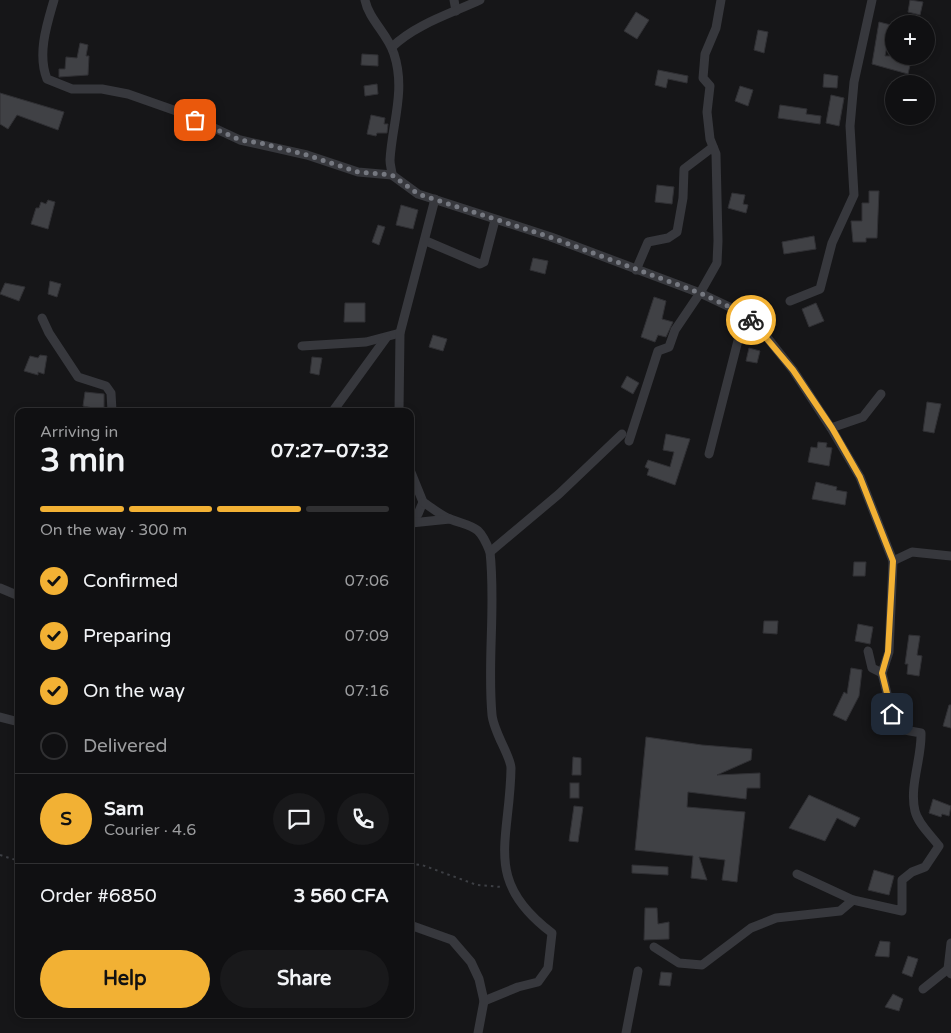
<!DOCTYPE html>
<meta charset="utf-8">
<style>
:root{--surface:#101012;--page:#19191b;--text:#f1f3f6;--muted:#9c9d9f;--line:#303032;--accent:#f2b134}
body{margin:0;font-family:"Varela Round",sans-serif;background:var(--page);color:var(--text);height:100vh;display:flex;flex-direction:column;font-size:19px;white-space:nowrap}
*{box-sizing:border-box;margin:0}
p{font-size:16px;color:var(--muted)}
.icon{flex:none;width:28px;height:28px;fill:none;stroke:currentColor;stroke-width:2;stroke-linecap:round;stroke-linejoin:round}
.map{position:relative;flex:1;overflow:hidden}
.details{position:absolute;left:15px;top:408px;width:399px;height:610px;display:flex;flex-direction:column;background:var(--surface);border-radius:10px;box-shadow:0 2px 8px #0003,0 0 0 1px var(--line)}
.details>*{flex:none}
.buttons{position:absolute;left:885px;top:15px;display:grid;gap:10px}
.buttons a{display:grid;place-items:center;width:50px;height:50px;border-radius:50%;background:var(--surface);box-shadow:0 2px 8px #0003,0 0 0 1px var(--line);font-size:25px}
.pin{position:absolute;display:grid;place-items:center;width:42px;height:42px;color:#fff;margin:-21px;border-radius:10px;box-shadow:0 2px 8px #0006}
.courier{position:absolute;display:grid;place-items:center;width:50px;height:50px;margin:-25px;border:4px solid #f2b134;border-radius:50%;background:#fff;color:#222;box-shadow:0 1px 6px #0007}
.headline em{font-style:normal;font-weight:700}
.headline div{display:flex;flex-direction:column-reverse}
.headline{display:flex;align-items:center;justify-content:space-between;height:85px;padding:0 25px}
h1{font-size:32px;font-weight:700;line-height:38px}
.bar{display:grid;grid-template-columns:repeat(4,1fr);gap:8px 5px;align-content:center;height:60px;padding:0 25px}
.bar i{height:6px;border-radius:4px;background:var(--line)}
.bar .selected{background:var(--accent)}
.bar p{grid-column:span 4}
.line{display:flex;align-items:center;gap:12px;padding:0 25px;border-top:1px solid var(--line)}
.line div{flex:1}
.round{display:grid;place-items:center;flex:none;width:52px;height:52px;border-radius:26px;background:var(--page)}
ol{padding:0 25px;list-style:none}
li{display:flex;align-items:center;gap:15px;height:55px}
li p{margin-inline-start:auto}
li .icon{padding:5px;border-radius:50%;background:var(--accent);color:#111;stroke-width:4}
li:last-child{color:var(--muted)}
li i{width:28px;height:28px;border:2px solid var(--line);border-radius:50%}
.cta{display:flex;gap:10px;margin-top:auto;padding:10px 25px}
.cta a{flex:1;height:58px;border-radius:30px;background:var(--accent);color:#111;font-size:20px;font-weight:700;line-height:58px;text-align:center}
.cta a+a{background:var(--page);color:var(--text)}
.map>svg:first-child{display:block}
.building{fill:#404145;stroke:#303034}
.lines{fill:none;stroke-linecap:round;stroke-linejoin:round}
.path{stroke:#3d3f44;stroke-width:2;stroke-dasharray:2.5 4;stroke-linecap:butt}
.street{stroke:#37383d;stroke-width:9}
.done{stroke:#757880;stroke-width:5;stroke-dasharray:0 9}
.route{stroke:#f2b134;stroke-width:6}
</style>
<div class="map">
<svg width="951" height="1033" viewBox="0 0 951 1033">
<rect width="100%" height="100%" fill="#161618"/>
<!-- building -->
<g class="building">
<polygon points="910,0 923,2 920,15 908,12"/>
<polygon points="636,12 649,20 637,39 624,31"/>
<polygon points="879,22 891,25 885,56 912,56 908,74 872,64"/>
<polygon points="758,30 768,32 764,53 754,50"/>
<polygon points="80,43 88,45 86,56 89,56 88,75 59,77 59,69 65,69 66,57 77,58"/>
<polygon points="362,54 378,55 378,66 361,65"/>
<polygon points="658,70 688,76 687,83 668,79 666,88 655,85"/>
<polygon points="824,74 838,76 837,88 823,87"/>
<polygon points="377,84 378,94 365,96 364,86"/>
<polygon points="740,86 753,90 748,106 735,101"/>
<polygon points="0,93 64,112 58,130 17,115 8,129 0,124"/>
<polygon points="831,95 844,98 839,126 826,123"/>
<polygon points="780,105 807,109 806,114 821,116 820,124 778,118"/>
<polygon points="371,115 385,118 384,124 388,124 387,133 377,133 376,136 367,134"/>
<polygon points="657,185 674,187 672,204 655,202"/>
<polygon points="869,191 879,191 877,238 866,238 866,242 853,242 851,221 862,221 862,203 869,203"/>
<polygon points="732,193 745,195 743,204 748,205 746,213 728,208"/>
<polygon points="48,200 55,202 48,229 31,224 36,208 39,208 41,202 46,204"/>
<polygon points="401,205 418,210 413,229 396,225"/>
<polygon points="378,225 385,227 379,245 372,242"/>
<polygon points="814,236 816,249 784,254 782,242"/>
<polygon points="533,258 548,261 545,274 530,270"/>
<polygon points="50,281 61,284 57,297 48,294"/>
<polygon points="5,283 25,287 19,301 0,294"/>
<polygon points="654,297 666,301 662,319 673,322 666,337 658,335 655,342 641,337"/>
<polygon points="345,303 365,303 365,322 344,322"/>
<polygon points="816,303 824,321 809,327 802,309"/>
<polygon points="433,335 447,339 443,351 429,347"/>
<polygon points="749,348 760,351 757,363 746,361"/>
<polygon points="40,355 47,356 44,374 38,372 38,375 24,371 30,356 38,358"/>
<polygon points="312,357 322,358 319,375 310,373"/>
<polygon points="627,376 639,383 633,394 621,387"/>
<polygon points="85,392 104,394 104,411 92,411 93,408 83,406"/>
<polygon points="927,402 941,404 934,433 923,431"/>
<polygon points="666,434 690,439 675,485 647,475 649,469 645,467 648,460 670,467 674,452 663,450"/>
<polygon points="818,442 827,443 826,447 832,448 829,466 808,462 811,447 817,448"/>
<polygon points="816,482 837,487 836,490 847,492 845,505 812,499"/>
<polygon points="854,562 866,562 865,576 853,576"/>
<polygon points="764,621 778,621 777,634 763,633"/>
<polygon points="858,624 873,627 870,644 855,641"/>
<polygon points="909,635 920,636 917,655 922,656 919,676 907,674 908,664 905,664"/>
<polygon points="851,668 862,670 859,696 846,721 833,715 844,692 847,694"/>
<polygon points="949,705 951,705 951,728 943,726"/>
<polygon points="646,737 702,745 752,749 751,760 717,775 760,773 760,788 747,788 746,799 688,792 687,807 745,812 737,882 722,880 725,860 699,857 707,880 691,878 693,856 635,850"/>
<polygon points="573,757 581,758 581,775 572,775"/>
<rect x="570" y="783" width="9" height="15"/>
<polygon points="809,795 860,818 855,827 837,818 825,841 789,828"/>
<polygon points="933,799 951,806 949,816 942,814 941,817 929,813"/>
<polygon points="574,806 583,807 578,842 569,841"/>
<polygon points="632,865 668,867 668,875 632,873"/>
<polygon points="874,870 894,876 889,895 868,890"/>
<polygon points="645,908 657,908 658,924 669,922 669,939 644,940"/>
<polygon points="880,941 890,942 889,957 875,956"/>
<polygon points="908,956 918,959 912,977 902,973"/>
<polygon points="661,972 672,973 670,986 659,985"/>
<polygon points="893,994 903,999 899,1011 885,1007"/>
</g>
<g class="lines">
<!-- path -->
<g class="path">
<polyline points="0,855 19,861"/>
<polyline points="410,864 422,865 477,885 502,887"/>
</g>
<!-- street -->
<g class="street">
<path d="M54,0C47,24 37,54 47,79L72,89H102L128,94L182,113L240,140L307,155L358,172L392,175L418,194L551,237L700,293L738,311L754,321L793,370L831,428L860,477L893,561L889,652L882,673L892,714L899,729L921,733C922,758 909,786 915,811C918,824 931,835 939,846L925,867L912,872L902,880V911L853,900L797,874"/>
<path d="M365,0C369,20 388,34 394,54C406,90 392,124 390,160C390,166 392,170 392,175"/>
<polyline points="454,0 456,11"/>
<path d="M392,47C416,24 450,14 480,0"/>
<polyline points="426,241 480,264 484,262 495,220"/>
<polyline points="636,270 648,242 668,238 677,232 683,198 684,169 713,147"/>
<polyline points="790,301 820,289 832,243 854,195 850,126 854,82 872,0"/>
<polyline points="42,318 49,333 78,377 106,386 111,393 112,411"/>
<polyline points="302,346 366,342 400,333"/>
<polyline points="333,411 386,338"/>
<polyline points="399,411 400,333 435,199"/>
<polyline points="831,428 863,417 881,394"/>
<polyline points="629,441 658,351 669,347 675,330 700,293 717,263 718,241 716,154 710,139 707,112 710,86 703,78 705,54 716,28 721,0"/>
<polyline points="709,454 744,317"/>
<polyline points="410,470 423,502 418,514 410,524"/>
<path d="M423,502C431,507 440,515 450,519C474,528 479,524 490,552C496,606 487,661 492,715C494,733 511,757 511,768C510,842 482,880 552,933L548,968L538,982L518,987L484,1001"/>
<polyline points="411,523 450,519"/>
<polyline points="490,552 559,494 622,434"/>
<polyline points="893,561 912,552 951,556"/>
<polyline points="0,588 19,596"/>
<polyline points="868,651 872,668 882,673"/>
<polyline points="0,717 19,722"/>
<polyline points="410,925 452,940 471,962 479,979 484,1001 478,1033"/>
<polyline points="951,943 948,969 951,974"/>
<polyline points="654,947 679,963 702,965 751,928 776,918 840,911 853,900"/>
<polyline points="923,989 948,969"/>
<polyline points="626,1033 638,971"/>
</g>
</g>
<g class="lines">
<!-- done -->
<polyline class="done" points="195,120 240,140 261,143 307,155 358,172 392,175 418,194 550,237 700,293 738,311 751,320"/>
<!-- route -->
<polyline class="route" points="751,320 793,370 832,428 860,477 893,561 888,652 882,673 892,714"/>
</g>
</svg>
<div class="buttons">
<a>+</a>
<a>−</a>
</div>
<div class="pin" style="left:195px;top:120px;background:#ea580c"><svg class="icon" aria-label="bag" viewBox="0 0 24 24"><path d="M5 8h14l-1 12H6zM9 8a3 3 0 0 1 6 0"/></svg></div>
<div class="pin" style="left:892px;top:714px;background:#1f2937"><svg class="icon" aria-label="home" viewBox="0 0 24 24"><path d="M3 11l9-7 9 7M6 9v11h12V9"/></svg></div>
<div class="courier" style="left:751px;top:320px"><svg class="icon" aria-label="bike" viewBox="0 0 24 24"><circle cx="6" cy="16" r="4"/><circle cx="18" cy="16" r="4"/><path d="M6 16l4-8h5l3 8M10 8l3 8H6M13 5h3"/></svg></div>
<section class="details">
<div class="headline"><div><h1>3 min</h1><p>Arriving in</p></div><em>07:27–07:32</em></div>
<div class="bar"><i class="selected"></i><i class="selected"></i><i class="selected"></i><i></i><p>On the way · 300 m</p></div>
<ol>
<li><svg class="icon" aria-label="check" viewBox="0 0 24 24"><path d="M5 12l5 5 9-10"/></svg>Confirmed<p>07:06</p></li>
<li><svg class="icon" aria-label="check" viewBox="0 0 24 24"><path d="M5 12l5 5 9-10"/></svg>Preparing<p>07:09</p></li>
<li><svg class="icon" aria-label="check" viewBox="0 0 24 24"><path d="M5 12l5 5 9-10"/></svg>On the way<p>07:16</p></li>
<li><i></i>Delivered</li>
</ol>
<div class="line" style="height:90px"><b class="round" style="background:var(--accent);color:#111">S</b><div><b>Sam</b><p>Courier · 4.6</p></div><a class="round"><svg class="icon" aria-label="chat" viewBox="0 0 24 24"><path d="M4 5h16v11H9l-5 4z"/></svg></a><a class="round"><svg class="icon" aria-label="phone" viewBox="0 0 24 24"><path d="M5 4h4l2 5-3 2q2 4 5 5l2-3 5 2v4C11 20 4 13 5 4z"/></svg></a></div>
<div class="line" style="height:65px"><div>Order #6850</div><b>3 560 CFA</b></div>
<div class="cta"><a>Help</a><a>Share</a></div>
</section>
</div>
